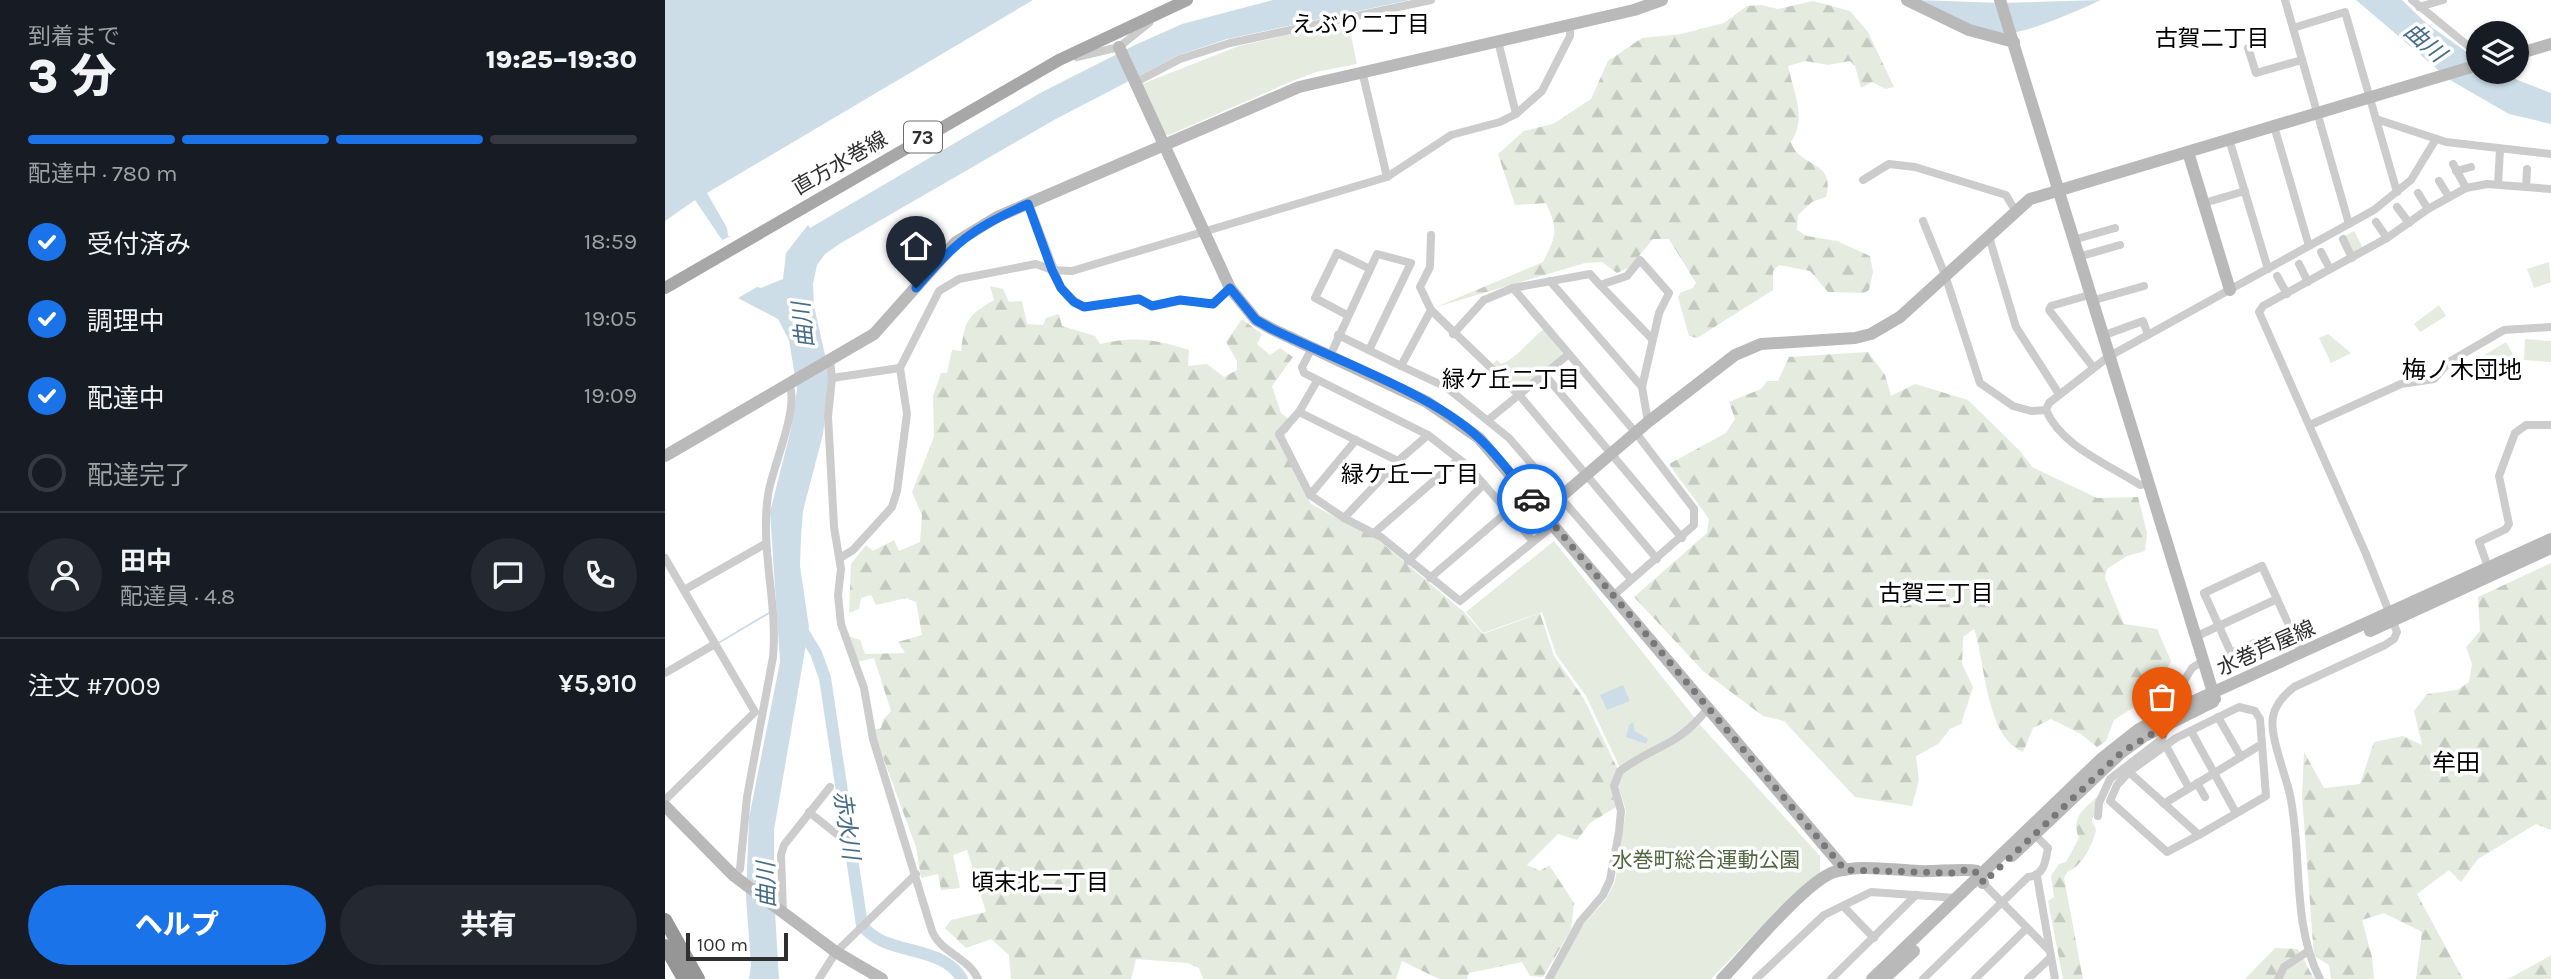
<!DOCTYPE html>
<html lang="ja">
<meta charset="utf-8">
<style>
:root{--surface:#171b24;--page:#242831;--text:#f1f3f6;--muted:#9ea1a6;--line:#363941;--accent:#1a73e8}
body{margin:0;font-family:Karla,"Noto Sans JP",sans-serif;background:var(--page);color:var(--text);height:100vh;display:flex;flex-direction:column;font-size:26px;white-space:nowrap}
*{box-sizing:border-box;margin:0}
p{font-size:23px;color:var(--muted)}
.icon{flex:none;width:38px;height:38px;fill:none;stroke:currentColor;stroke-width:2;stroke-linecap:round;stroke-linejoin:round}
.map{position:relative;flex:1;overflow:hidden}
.sheet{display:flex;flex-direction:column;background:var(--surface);width:665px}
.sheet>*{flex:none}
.fabs{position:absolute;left:1801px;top:21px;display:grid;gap:14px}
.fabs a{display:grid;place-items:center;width:63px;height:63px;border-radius:50%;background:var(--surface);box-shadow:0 2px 5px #0004;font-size:35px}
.scale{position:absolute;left:21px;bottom:18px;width:102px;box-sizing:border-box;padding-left:7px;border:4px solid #2f2f2f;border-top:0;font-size:19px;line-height:24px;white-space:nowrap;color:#2f2f2f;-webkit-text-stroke:5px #fff;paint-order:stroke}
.pin{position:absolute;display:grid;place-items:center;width:60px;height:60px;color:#fff;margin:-72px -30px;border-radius:50% 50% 50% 0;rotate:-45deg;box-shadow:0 0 7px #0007}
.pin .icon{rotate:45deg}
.courier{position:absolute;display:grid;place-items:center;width:70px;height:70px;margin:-35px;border:5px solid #1a73e8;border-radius:50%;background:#fff;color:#222;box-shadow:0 2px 9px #0007}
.overview em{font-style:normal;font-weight:800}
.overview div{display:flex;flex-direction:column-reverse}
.overview{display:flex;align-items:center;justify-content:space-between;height:119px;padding:0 28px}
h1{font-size:46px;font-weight:800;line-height:52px}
.bar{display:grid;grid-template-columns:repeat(4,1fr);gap:10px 7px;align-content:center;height:84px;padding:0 28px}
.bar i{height:9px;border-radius:5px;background:var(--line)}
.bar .active{background:var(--accent)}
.bar p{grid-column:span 4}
.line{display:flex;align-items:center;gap:18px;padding:0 28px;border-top:2px solid var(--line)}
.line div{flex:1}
.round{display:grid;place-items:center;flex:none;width:74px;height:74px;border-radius:37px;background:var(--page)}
ol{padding:0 28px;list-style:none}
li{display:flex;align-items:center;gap:21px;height:77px}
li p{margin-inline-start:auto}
li .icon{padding:7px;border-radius:50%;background:var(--accent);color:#fff;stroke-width:4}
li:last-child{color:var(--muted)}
li i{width:38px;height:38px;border:4px solid var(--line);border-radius:50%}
.action{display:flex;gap:14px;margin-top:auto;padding:14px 28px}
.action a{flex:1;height:80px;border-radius:42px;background:var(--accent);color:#fff;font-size:28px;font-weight:800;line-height:80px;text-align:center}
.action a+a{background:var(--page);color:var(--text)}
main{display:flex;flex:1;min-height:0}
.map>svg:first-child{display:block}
.green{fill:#e5ebdf}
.forest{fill:url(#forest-firs)}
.water{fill:#cddde8}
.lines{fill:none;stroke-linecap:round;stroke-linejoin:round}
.stream{stroke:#cddde8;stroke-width:2}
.river{stroke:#cddde8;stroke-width:12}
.street{stroke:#ccc;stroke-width:8}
.secondary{stroke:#b9b9b9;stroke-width:12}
.primary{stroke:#a7a7a7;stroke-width:12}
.highway{stroke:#969696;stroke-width:14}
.done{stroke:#787878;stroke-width:7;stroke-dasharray:0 12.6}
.route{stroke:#1a73e8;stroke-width:9}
.labels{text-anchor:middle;stroke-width:7;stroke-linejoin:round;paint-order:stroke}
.shield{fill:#fff;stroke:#6d6d6d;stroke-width:2}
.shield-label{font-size:19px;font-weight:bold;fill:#2f2f2f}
.street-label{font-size:21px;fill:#2f2f2f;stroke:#fff}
.park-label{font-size:21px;fill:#516641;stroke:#fff}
.neighbourhood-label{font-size:23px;fill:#000;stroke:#fff}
.water-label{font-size:23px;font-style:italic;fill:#466d88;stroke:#fff}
.quarter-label{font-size:24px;fill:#000;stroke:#fff}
</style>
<main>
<section class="sheet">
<div class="overview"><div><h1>3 分</h1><p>到着まで</p></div><em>19:25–19:30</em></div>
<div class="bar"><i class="active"></i><i class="active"></i><i class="active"></i><i></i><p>配達中 · 780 m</p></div>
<ol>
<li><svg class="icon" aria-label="check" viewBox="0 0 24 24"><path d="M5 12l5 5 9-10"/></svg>受付済み<p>18:59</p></li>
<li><svg class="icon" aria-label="check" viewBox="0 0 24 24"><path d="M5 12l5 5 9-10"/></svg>調理中<p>19:05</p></li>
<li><svg class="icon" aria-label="check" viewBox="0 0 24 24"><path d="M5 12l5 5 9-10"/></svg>配達中<p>19:09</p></li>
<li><i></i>配達完了</li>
</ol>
<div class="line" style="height:126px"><a class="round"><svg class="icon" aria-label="person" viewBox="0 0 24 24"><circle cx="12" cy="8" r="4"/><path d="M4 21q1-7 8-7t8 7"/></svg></a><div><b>田中</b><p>配達員 · 4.8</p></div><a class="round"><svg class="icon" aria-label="chat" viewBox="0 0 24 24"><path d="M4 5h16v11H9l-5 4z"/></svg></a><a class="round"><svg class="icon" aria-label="phone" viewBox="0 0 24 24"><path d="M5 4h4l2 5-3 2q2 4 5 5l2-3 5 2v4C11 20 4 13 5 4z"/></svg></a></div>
<div class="line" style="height:91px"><div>注文 #7009</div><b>¥5,910</b></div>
<div class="action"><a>ヘルプ</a><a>共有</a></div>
</section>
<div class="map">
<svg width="1886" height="979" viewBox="0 0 1886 979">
<defs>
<pattern id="forest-firs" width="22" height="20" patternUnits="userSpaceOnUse" patternTransform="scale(1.75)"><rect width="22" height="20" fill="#e5ebdf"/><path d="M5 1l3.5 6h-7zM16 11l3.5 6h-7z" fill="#c5cac0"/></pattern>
</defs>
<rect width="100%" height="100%" fill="#fff"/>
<!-- green -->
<g class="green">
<polygon points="683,21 692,64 651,72 625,82 504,135 498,133 477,84 574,46"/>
<polygon points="1689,231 1698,248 1688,253 1678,237"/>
<polygon points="1884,262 1886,282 1869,288 1862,269"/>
<polygon points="1774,305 1781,316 1755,332 1749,324"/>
<path d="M879,329L898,354L858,389H852L827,365L832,360L836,364C848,361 867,338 879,329Z"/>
<polygon points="1663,334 1686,353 1666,363 1654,338"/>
<polygon points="1860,339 1886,341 1886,362 1859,360"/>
<polygon points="1841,342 1854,365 1819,381 1808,362"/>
<polygon points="889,541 1037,727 1155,856 1155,877 1110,913 1046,979 888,979 917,926 941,899 950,882 961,811 953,785 958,774 921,696 891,654 877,612 818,633 801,612"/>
</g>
<!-- forest -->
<g class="forest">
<path d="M1148,1L1185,11L1203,32L1229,87L1221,89L1207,82L1196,88L1190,66L1185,61L1163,65L1140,61L1123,66C1129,94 1142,117 1126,142C1135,169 1171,159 1161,197L1147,202L1133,215L1132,230L1142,236L1172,241L1205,256L1208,272L1204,290L1199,293L1163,292L1145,271L1114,265L1108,271V290L1032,338L1024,336L1013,297L1015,293L1028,288L1031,283L1004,239H988L965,267L952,273L937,262L920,263L771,307L878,262C891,236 894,231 881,203L850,205L833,154L859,131L888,124L926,99L943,61L977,38L1016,34L1059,23L1082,6L1096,5L1113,9Z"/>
<path d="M325,286L338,289L344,302L357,301L362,324L378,325L381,318L394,314L397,326L430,336L435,344C471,336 489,339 524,350L523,366L542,364L559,377L572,370V361L561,342L577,319L597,334L592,344L605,355L615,348L628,357L607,386L616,413L629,423L615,442L646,504L712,539L800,613L818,634L875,613L889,656L919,699L953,770L945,786L951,807L925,823L912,840L893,834L862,865L875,871L884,865L909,903L906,930L878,977L865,976L857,962L804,973L802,979H774L737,961L731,979H538L534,968L522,963L471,959L466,979H346L344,955L326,939L301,948L280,928L286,920L321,912L302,850L288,855L295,888L276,890L273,874L256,878L251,847L208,730L216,728L218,720L226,711L209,658L192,662L183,636L195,640L200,654L240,653L233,642L257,635L251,602L241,598L211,605L206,595L196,598L194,609L184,613L186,564L201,545L208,551L229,540L234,551L255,542L257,515L247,492L269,437L268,396L276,373H282L287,350L296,351C300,320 302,316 329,300Z"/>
<path d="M1203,352L1220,375L1226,396L1250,384L1303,400L1355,451L1367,467L1432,498L1473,497L1482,533L1480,551L1462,556L1442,569L1440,578L1459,624L1492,629L1506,661L1489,694L1449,720L1441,741L1432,747L1416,734L1386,719L1368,728L1358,752C1320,736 1321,663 1309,629L1298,637L1297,664L1308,687L1296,724L1285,729L1273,744L1251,756L1254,780L1247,806L1190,797L1119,721L1098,716L1038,671L969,597L1042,533L1044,519L1004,464L1061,433L1070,419L1064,402L1096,389L1102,381H1113L1124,357Z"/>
<polygon points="1886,563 1886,830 1871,824 1813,859 1796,882 1784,870 1752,894 1798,979 1751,979 1757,932 1719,913 1697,920 1707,957 1709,979 1666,979 1664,965 1649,956 1637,796 1639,752 1659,788 1695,784 1709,742 1738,736 1757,745 1749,711 1762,694 1792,690 1804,682 1807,664 1801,647 1815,631 1813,597"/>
<path d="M1433,796L1427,821L1431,830C1428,844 1417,867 1402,872L1399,878L1418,979H1398L1383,901L1389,897L1386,876L1394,864L1401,862L1414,838C1406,817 1418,810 1433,796Z"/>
<polygon points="1610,948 1633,949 1649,979 1580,979"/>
<polygon points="1886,954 1886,979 1843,979 1885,956"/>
</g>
<!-- water -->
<g class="water">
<polygon points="0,0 368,0 42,193 62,228 63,236 66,236 57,240 30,200 0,221"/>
<polygon points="608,0 745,0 562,39 514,55 389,120 176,243 160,254 152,265 148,284 149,306 165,377 158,434 138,511 136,536 135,566 144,627 109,830 109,895 114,979 84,979 86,965 81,897 84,818 115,662 105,512 126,429 132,389 124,340 113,319 73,298 92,287 96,288 118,279 121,253 143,225 145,228 377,92 470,45 517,24"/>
<path d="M1253,0L1337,3L1436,0C1414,10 1361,34 1338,34C1308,32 1279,13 1253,0Z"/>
<polygon points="1691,0 1737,0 1761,23 1813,60 1813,72 1832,72 1886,93 1886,124 1844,114 1785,80"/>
<polygon points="958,685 965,701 942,710 935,695"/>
<polygon points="968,722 970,731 983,739 981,744 961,737 964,725"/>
</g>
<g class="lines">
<!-- stream -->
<polyline class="stream" points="55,642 104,613"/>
<!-- river -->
<path class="river" d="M134,625L151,653L160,678L197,925C220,957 276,943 297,979"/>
<!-- street -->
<g class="street">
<polyline points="1620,0 1684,224"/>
<polyline points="1747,0 1813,54"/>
<polyline points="1754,7 1778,0"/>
<polyline points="1628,28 1680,12 1732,192"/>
<polyline points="833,41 851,114"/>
<polyline points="1583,48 1591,73 1637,60"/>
<polyline points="412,57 454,47 484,23"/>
<polyline points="697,71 722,177"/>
<polyline points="471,82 515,59 565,43 766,0"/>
<polyline points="1711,119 1781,142 1886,154"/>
<polyline points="1609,126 1644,246"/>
<polyline points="1564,139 1603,269"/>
<polyline points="1788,164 1801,188"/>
<polyline points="1791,171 1806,167"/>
<polyline points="1198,180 1224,164 1250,167 1341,195 1351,212"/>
<polyline points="1774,181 1784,197"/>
<polyline points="1833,184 1835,150"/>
<polyline points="1861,187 1862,169"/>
<polyline points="1753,193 1763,209"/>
<polyline points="1539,203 1580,191"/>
<polyline points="364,204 396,288 403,297 419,307 473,299 487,306 515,300 548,304 565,288"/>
<polyline points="1732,207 1744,223"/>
<polyline points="1258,221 1280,275 1315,383 1348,406 1366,411 1381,410"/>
<polyline points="1711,222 1722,238"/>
<polyline points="766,235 765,267 755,287 766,310 855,396 992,559"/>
<polyline points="1324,237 1351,327 1394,394"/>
<polyline points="1678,239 1687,258"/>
<polyline points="1408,240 1450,228"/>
<polyline points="1656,252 1665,269"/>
<polyline points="1413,257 1455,245"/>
<polyline points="1634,264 1643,282"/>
<polyline points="1612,276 1622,294"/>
<polyline points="885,281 977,387"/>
<polyline points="935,285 987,339"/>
<polyline points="848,288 971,433 1029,509 1029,525 949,595"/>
<polyline points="1424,295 1386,306 1384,310 1428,367"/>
<polyline points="1426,301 1479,286"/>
<polyline points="766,310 736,366 781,387 844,438 966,579"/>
<polyline points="682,315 650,298 672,253 705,269"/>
<polyline points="788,334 819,300 848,288 925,274 935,285 962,276 975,260 1004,293 994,313 977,387 983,422"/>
<polyline points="673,335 736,366"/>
<polyline points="1437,336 1478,321 1483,335"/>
<polyline points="647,348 637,367 639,373 763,435 804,467 868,541"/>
<polyline points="665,356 712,254 746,263 704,350"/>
<path d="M165,360L167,378L163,416L169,527L176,569L173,595L176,624L199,688L208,739L267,931C276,953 303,957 313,979"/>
<polyline points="880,375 1017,538"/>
<polyline points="167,378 235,368"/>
<polyline points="1381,410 1384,403 1443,357 1709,210 1746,180 1771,139"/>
<path d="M1381,410C1396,446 1443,464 1475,485L1483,483"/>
<polyline points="634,412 652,381"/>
<polyline points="823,420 904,354"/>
<polyline points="1645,425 1736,384 1769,379 1784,362 1839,330 1886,327"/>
<polyline points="733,461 634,412 614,434 645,495 679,518 716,537 795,601 889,525"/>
<polyline points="645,495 691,440"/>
<polyline points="679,518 733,461 763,435"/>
<polyline points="709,533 794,459"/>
<polyline points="0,558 90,712 0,800"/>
<polyline points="175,558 188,550 227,507 232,491 242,414 235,368 274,291 294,279 371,264 387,270 407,271 722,177 786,135 835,122 851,114 877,91 905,36 905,24"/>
<polyline points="743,561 818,485"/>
<polyline points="1823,567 1814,542 1841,529 1844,524 1834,476 1850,433 1861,425 1886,425"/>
<polyline points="765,578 842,512"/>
<polyline points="19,590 100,544"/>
<polyline points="1625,628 1566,653 1539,593 1597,566 1637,654"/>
<polyline points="1530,637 1612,599"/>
<polyline points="0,673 50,644"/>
<polygon points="1574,707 1590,711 1595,719 1601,796 1534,835 1464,772 1511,738"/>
<polyline points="1553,717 1576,757"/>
<polyline points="1526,731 1571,813"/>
<polyline points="1501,746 1524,788"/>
<polyline points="1461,769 1464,772 1452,785 1445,801 1502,852 1534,835"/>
<polyline points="1532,783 1540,797"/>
<polyline points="1500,803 1597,744"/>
<polyline points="144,812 174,836 189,841"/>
<polyline points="1433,816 1434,803 1445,779 1497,739 1507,711 1506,702 1527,668 1538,661"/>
<path d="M69,876L75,869L82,797L108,657C113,603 95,550 103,495C107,467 135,408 124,384"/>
<polyline points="1372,876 1385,951"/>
<polyline points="1318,883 1385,951 1390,979"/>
<polyline points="1178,906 1209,938"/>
<polyline points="118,914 116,855 119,845 165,787"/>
<polyline points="154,979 171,952 251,874"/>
<path d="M884,979L915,922L938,895L945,880L954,832L956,811L949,786L955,771C991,744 1012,748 1043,708"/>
<polyline points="1091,979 1159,915 1206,892 1292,898"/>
<polyline points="1166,979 1251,895"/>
<path d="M1258,979L1363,877C1380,875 1380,862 1383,848L1370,835"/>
<polyline points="1310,979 1361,929"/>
<polyline points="1363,979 1386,957"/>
<polyline points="1613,979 1619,967 1642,952"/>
<path d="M1655,979C1626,922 1638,857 1625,795C1621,776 1604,734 1608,717C1610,704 1619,695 1629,687L1720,645L1729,639L1732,632L1701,554L1594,312L1598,306L1722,238L1763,209L1801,188L1822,184L1886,189"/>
</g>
<!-- secondary -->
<g class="secondary">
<polyline points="1242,0 1304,30 1349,42"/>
<polyline points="1335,0 1550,699"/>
<polyline points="454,47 565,288 591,320 607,329 762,402 814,438 1180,870"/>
<polyline points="1852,54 1886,44"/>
<polyline points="1523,152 1565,290"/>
<polyline points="0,456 209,334 291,242 332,217 634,87 969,10 997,0"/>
<polyline points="878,512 983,422 1070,355 1096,344 1190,338 1206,334 1235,317 1365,199 1813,65"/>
<polyline points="1705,631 1886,548"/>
<polyline points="0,806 69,876 171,952 217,979"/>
<polyline points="1347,856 1457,752 1478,737 1548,702"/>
<path d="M1057,979C1081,954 1140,882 1169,872C1195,864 1227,870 1254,871C1268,872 1302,868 1312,871L1318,883"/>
<polyline points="1207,979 1436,759 1474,729 1507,711 1886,539"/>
<polyline points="1219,979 1249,951"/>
</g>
<!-- primary -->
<polyline class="primary" points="0,288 394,60 522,0"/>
<!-- highway -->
<g class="highway">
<polyline points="0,920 33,979"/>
<polyline points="0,946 19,979"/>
</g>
</g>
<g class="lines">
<!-- done -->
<polyline class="done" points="867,499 1180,870 1287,873 1305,869 1317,876 1318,883 1457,752 1500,726 1497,739"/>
<!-- route -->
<path class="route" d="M251,288C289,243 309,227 363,204L387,270L396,288L409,302L419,307L474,299L487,306L515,300L548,304L565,288L591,320L607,329C668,359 766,393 814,438C834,456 849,479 867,499"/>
</g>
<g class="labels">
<!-- shield labels -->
<rect class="shield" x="239" y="121.5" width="38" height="31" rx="5"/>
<g class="shield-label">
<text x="258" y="144">73</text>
</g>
<!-- street labels -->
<g class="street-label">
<text transform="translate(175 163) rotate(-30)" y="7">直方水巻線</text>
<text transform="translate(1601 648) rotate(-24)" y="7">水巻芦屋線</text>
</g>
<!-- park labels -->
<g class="park-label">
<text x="1041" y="867">水巻町総合運動公園</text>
</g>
<!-- neighbourhood labels -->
<g class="neighbourhood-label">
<text x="696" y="32">えぶり二丁目</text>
<text x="1547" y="46">古賀二丁目</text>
<text x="846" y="387">緑ケ丘二丁目</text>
<text x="745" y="482">緑ケ丘一丁目</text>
<text x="1271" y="601">古賀三丁目</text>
<text x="375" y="890">頃末北二丁目</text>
</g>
<!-- water labels -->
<g class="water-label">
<text transform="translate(1760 42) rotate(41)" y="8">曲川</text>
<text transform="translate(138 325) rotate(-96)" y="8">曲川</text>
<text transform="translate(182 825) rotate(82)" y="8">赤水川</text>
<text transform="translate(101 885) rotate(-91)" y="8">曲川</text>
</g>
<!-- quarter labels -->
<g class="quarter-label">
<text x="1797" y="378">梅ノ木団地</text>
<text x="1791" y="771">牟田</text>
</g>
</g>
</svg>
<div class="fabs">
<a><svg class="icon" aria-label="layers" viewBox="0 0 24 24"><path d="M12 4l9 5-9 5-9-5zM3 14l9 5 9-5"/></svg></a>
</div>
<div class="scale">100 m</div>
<div class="pin" style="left:1497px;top:739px;background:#ea580c"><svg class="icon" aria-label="bag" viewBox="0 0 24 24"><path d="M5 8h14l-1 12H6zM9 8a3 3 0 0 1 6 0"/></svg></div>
<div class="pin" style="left:251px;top:288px;background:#1f2937"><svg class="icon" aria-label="home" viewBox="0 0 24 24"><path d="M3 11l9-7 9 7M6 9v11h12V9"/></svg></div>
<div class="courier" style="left:867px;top:499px"><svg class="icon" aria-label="car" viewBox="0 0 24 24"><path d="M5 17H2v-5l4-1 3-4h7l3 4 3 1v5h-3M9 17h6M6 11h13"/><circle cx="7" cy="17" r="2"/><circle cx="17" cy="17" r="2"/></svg></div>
</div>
</main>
